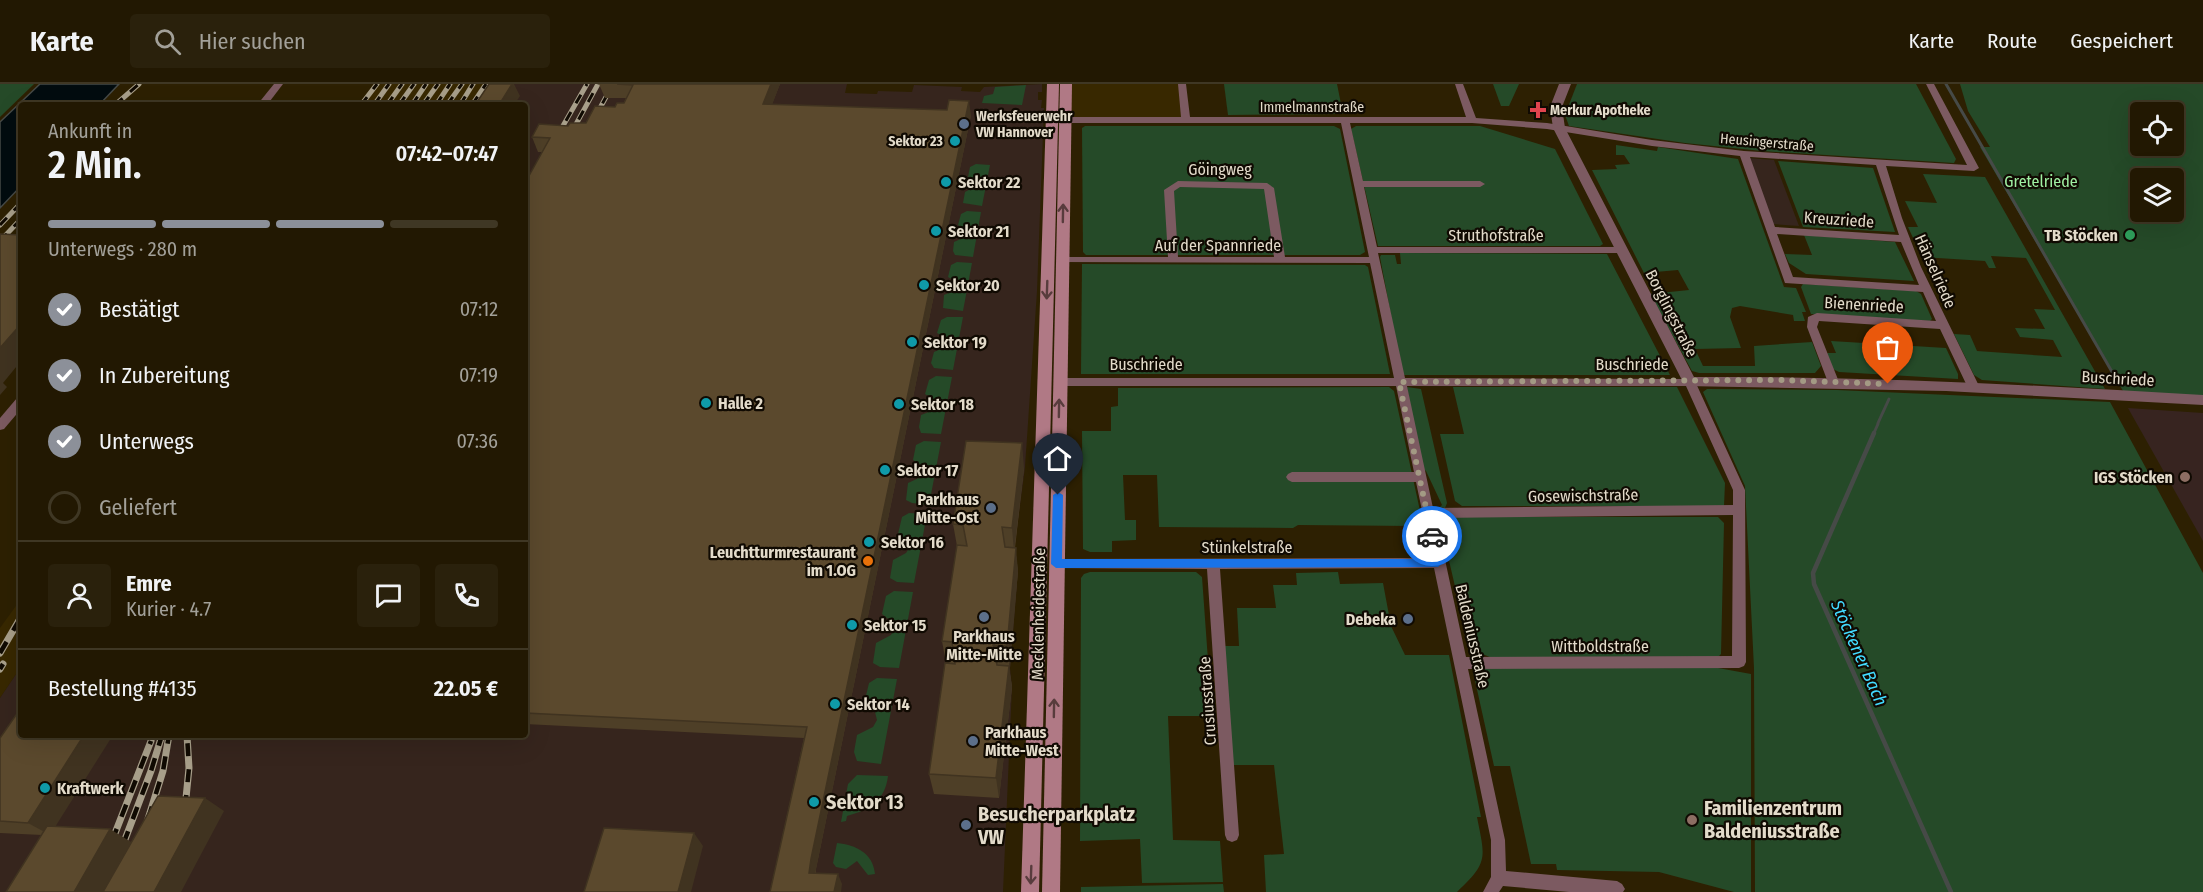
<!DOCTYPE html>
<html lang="de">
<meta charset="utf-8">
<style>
:root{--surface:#221802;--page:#2a210c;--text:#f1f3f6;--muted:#a2a099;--line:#3f3724;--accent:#8c9099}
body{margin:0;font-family:"Fira Sans Condensed",sans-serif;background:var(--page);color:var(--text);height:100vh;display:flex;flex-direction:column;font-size:22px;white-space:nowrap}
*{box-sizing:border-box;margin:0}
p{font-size:20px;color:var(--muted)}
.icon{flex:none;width:33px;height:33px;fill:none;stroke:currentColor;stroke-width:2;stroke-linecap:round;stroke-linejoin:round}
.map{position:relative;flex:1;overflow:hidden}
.details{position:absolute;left:18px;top:18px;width:510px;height:636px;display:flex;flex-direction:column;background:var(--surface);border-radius:6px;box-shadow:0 6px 24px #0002,0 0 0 2px var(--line)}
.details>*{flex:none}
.fabs{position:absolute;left:2130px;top:18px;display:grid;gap:12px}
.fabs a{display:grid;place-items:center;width:54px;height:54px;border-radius:6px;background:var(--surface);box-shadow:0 6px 24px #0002,0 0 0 2px var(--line);font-size:30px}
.pin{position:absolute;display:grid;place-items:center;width:51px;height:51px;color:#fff;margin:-62px -26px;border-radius:50% 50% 50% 0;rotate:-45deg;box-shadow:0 0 6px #0007}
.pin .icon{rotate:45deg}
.courier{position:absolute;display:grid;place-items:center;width:60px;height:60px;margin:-30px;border:4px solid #1a73e8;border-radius:50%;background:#fff;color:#222;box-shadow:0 2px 8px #0007}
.summary em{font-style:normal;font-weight:600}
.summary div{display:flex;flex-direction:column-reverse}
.summary{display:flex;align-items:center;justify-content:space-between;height:102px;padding:0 30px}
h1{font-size:39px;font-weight:600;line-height:45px}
.bar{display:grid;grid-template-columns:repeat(4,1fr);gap:9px 6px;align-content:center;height:72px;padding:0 30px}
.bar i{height:8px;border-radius:4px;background:var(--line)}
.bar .active{background:var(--accent)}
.bar p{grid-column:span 4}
.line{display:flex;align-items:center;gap:15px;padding:0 30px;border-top:2px solid var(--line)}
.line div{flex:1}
.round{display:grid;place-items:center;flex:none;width:63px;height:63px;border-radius:6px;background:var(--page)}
ol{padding:0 30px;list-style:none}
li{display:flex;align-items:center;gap:18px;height:66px}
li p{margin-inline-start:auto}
li .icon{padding:6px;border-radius:50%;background:var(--accent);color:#fff;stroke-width:4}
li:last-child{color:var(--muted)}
li i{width:33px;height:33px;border:3px solid var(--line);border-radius:50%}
header{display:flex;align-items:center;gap:36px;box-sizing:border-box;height:84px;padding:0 30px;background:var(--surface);border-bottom:2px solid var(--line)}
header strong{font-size:28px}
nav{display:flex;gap:33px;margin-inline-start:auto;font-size:21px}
.search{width:420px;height:54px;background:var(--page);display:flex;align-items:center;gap:15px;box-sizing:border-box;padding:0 21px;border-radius:6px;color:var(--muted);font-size:22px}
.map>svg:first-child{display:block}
.built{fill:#382800}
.industrial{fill:#36251d}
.education{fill:#372420}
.green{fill:#254a28;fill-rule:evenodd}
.water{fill:#020c0f;stroke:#464a47;stroke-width:1.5}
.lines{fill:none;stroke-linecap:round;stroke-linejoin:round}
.stream-far1{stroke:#464a47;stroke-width:3}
.stream{stroke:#464a47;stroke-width:4.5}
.minor{fill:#7c5a61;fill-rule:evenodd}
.tertiary{fill:#7c5a61;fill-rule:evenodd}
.secondary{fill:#b07985;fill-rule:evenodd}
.rail-far1-casing{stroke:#a89f8a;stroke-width:5}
.rail-casing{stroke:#a89f8a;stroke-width:7}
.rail-far1{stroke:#100a02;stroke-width:3;stroke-dasharray:10;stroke-linecap:butt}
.rail{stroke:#100a02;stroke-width:4.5;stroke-dasharray:13;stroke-linecap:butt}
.wall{fill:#4e3f27}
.shaded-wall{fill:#403320}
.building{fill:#5b492d;stroke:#403320;stroke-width:1.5}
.oneway{stroke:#583c3d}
.route{fill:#1a73e8}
.done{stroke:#a39a84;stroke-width:6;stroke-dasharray:0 10.8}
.health-dot{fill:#e0444e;stroke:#100a02;stroke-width:2}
.service-dot{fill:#5c6f8a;stroke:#100a02;stroke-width:2}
.culture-dot{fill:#0f9aa8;stroke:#100a02;stroke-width:2}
.leisure-dot{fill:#2e9e5b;stroke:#100a02;stroke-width:2}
.education-dot{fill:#8d6e63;stroke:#100a02;stroke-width:2}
.food-dot{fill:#e8710a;stroke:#100a02;stroke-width:2}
.labels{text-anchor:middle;stroke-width:4.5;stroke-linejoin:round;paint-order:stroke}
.far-street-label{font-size:14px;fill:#e3dbca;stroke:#100a02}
.far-poi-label{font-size:14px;font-weight:bold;fill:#e3dbca;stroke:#100a02;text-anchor:start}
.street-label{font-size:16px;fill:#e3dbca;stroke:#100a02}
.park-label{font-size:16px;fill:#9ff0a2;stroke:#100a02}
.poi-label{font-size:16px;font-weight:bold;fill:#e3dbca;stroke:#100a02;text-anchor:start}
.water-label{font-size:18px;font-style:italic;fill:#42dbff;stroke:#100a02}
.near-poi-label{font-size:20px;font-weight:bold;fill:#e3dbca;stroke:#100a02;text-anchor:start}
</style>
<header>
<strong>Karte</strong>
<div class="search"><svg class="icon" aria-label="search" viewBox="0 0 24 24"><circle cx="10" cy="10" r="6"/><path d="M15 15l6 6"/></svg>Hier suchen</div>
<nav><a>Karte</a><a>Route</a><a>Gespeichert</a></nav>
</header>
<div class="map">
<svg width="2203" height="808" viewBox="0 0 2203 808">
<rect width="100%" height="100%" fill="#2d2002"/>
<!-- built -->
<g class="built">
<polygon points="374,0 490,0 476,21 358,21"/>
<polygon points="1066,0 1182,0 1186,37 1064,36"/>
<polygon points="21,515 21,583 0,614 0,544"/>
</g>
<!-- industrial -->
<g class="industrial">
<polygon points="490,0 847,0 845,9 877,10 878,7 912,8 914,1 962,3 961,7 980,8 984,3 1042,0 1042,8 1038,8 1038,16 1042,16 1041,24 1044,24 1037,207 1025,383 1014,468 1018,487 1010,584 1012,603 1003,808 0,808 0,614 21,583 21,651 525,651 525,21 476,21"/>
<polygon points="1748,74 1774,76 1799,142 1772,140"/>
</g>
<!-- education -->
<polygon class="education" points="2128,324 2203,329 2203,457"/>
<!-- green -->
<g class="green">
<polygon points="0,0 34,0 0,33"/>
<polygon points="1224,0 1337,0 1343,30 1228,31"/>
<polygon points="1493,0 1519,0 1509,22 1501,22"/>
<polygon points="1577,0 1916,0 1956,75 1954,79 1762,67 1685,59 1569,42 1565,31"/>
<path d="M1960,0H2203V316L2126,312L1980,63H1990L1968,27ZM2140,28H2174V62H2140ZM2140,94H2174V128H2140Z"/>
<polygon points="1026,1 1022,21 982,19 984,12 993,10 995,3"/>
<polygon points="1085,42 1334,42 1340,45 1365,168 1360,171 1086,171 1083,168 1082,44"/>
<polygon points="1356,42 1480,42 1555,65 1603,160 1600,162 1378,162 1351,45"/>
<polygon points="1616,61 1657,67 1658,63 1738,75 1784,203 1796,204 1806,228 1802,228 1805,237 1794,237 1793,231 1740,222 1732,224 1730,233 1741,264 1695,265 1703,282 1755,282 1754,262 1812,258 1821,282 1815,289 1699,289 1692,287 1650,210 1689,206 1678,186 1644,189 1592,86 1617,85 1615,81 1630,80 1624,71 1616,71"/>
<polygon points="1778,77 1873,84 1895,148 1803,143"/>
<polygon points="976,80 990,81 982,122 963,119 965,108 978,101 976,97 968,93 970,83"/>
<polygon points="1923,90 1985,93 2105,305 1982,296 1974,291 1954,250 1970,251 1977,267 2062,273 2053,256 2020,253 2015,244 2045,245 2034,225 2055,226 2026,174 1991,172 1996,184 1989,184 1985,177 1922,173 1908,143 1918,143 1905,117 1937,119"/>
<polygon points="967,127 981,128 973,173 955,171 953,167 954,158 965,153 968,150 966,146 958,141 961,130"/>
<polygon points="1804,151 1895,158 1914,197 1806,190 1789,179 1785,170 1812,171"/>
<polygon points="1400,169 1607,170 1670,291 1405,291 1402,290 1380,173 1381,171 1395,171 1397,180 1401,180"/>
<polygon points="957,178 972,179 963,227 943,224 944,211 956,206 958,202 957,198 948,193 951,181"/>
<polygon points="1082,180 1365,181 1368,183 1390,290 1081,290"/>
<polygon points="1803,200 1916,207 1921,210 1932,235 1930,237 1811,230 1801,203"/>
<polygon points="947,233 963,233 953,286 934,284 931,279 934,268 945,263 948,259 947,254 937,249 941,236"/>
<polygon points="1831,257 1946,264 1958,290 1958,295 1839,288 1833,285 1827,269 1836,269"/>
<polygon points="936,292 952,293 941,350 921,349 919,343 921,331 934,326 937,321 935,316 925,310 929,296"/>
<polygon points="1389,303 1394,307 1422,436 1415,442 1298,441 1293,444 1159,443 1157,391 1123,391 1125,436 1136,436 1136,456 1112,457 1112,468 1090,468 1083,465 1082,347 1111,347 1111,323 1118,322 1118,304"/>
<polygon points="1407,303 1421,305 1447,419 1445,424 1440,423 1442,421 1426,387 1422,384"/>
<polygon points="1453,303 1677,303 1725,399 1724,422 1462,422 1455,417 1440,350 1464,350"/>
<polygon points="1707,305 1837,306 2110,318 2203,489 2203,808 1755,808 1754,584 1745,402 1703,308"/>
<polygon points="924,357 941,358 929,421 912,419 906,416 908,399 921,393 924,388 923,382 913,376 916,361"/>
<polygon points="909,429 927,430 914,499 897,498 890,494 893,476 906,469 910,463 908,457 898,450 902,433"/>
<polygon points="1446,433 1718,433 1724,439 1721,570 1718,573 1492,574 1485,571 1471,571 1440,438"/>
<polygon points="1090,488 1196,488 1202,493 1212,632 1168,632 1173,756 1220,757 1223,798 1142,799 1140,755 1080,757 1081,494 1084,490"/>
<path d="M1338,488L1340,500L1383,499L1391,542L1405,571H1449L1481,733H1477C1485,774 1489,778 1457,808H1266L1264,771L1284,770L1274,681H1232L1221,562H1239L1237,524H1276L1273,501H1297L1296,489Z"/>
<polygon points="894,507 913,508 899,584 880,583 873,579 876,559 891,551 894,545 892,538 882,530 886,512"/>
<polygon points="1481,583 1718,584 1751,590 1751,808 1734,808 1659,788 1557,786 1556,780 1531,780 1510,682 1494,682 1474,592 1473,588"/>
<polygon points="877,594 897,595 881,680 857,677 854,668 857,651 873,643 877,636 875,628 864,620 869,599"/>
<path d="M857,691L888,692C885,717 869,726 847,732L846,737L841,738L848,700Z"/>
<path d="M837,759C856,761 873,769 875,790L868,791L857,777L846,785L836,783L833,779Z"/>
<polygon points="1223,800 1224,808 1081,808 1081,803"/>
</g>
<!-- water -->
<polygon class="water" points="40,0 119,0 99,21 21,21 21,102 0,124 0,38"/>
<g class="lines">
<!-- stream-far1 -->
<g class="stream-far1">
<polyline points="1946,0 2115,293"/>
<polyline points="1878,339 1889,315"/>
<polyline points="1873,351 1878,340"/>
</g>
<!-- stream -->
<polyline class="stream" points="1874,349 1813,489 1814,500 1951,808"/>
<!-- minor -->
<g class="minor">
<polygon points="274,0 283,0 267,21 257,21"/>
<path d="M1178,0H1186L1190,33H1466L1455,0H1463L1476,34L1547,39L1652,56L1744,67L1967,81L1926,0H1934L1979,84L1974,87L1886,82L1902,134L1921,183L1980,304L1974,308L1968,304L1940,245L1819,237L1817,243L1839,298L1833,302L1829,301L1807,243L1808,233L1817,229L1936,237L1923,208L1785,199L1740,72L1652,62L1547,45L1472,39H1350L1363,97H1480L1485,100L1480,103H1364L1377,163H1621L1626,166L1621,169H1378L1405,294L1694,295L1745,406L1746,578L1744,582L1739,584L1468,585L1505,756L1506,787L1617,797L1622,800L1625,805L1623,808H1569L1503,802L1499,808H1483L1491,793V756L1434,484L1220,485L1239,751L1237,756L1232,758L1227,756L1225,751L1207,485L1052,484L1050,480L1052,476L1056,475L1432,474L1416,398H1292L1288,396L1286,393L1288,390L1292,388H1414L1396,302H1060L1054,298L1060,294H1394L1370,179L1059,178L1058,176L1063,173H1168L1164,106L1178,97L1267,99L1274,104L1285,173H1369L1341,39H1064L1059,36L1064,33H1181ZM1750,73L1876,81L1899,151L1775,143ZM1180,103L1264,105L1274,173H1178L1174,107ZM1777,150L1901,158L1919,201L1793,193ZM1407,302H1686L1733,406V421L1433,424ZM1733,431L1732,572L1466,573L1436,434Z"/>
<polygon points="21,313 21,325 4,345 0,346 0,334 17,314"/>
</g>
<!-- tertiary -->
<path class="tertiary" d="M1559,0H1571L1562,23L1565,44L1694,293C1864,292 2033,301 2203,311V321L1946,307L1685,302L1553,44L1550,23Z"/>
<!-- secondary -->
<g class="secondary">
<polygon points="1047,0 1059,0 1039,808 1021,808"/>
<polygon points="1060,0 1072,0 1060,808 1042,808"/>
</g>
<!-- rail-far1 casing -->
<g class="rail-far1-casing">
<g id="rail-far1">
<polyline points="115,21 139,0"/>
<polyline points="361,21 377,0"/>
<polyline points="374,21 389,0"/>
<polyline points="387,21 402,0"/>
<polyline points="399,21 414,0"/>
<polyline points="412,21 426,0"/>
<polyline points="423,21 438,0"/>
<polyline points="436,21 450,0"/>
<polyline points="447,21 462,0"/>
<polyline points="460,21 473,0"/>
<polyline points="472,21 486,0"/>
<polyline points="593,37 613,0"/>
<polyline points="569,53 598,0"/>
<polyline points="556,54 587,0"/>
<polyline points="0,141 21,119"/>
<polyline points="0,157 21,135"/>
</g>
</g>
<!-- rail casing -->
<g class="rail-casing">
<g id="rail">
<polyline points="0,569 21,533"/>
<polyline points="0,585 3,580"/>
<polyline points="185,724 189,684 187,651"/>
<polyline points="148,735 163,687 169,651"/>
<polyline points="112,757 151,657"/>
<polyline points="105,808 151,687 162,651"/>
</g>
</g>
<!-- rail-far1 -->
<use href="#rail-far1" class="rail-far1"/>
<!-- rail -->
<use href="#rail" class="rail"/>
</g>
<!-- wall -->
<g class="wall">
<polygon points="599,0 780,0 772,20 971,31 816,785 816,789 842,800 770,808 804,654 525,640 525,99 542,68 538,68 532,53 568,42 586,39 624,19 626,14 605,14"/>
<polygon points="1024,384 1015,464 1018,487 1009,584 1012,603 999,714 934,710 929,690 946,579 942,557 957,462 953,440"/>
<polygon points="0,654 56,742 131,758 103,808 42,751 0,749"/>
</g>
<!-- shaded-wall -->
<g class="shaded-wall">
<polygon points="512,0 514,0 520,12 514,21 499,21"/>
<polygon points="771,0 780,0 767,34 763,20"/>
<polygon points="969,17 971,31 816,785 814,799 809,789 811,775"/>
<polygon points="21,240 21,277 3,299 7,303 0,311 0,264"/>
<polygon points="1022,359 1024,384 1014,468 1012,444"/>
<polygon points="1016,464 1018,487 1010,584 1007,562"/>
<polygon points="1009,582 1012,603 999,714 996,694"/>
<polygon points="84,651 113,651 50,751 28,739"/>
<polygon points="205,714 224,727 181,808 154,808"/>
<polygon points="110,745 131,758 103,808 74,808"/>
<polygon points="694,749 703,762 691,808 678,808"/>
<polygon points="838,790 842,800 841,808 834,808"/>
</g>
<!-- building -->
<g class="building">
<polygon points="489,0 512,0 499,21 475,21"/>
<polygon points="617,0 771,0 763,20 947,26 949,16 969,17 811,775 809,789 838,790 834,808 770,808 807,643 525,629 525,99 550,54 532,53 539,40 568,42 570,39 586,39 595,22 615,23 617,19 624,19 633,1"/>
<polygon points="0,150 21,151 21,240 0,264"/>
<polygon points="966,357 1022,359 1012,444 1002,443 1005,463 1016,464 1007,562 993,561 997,581 1009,582 996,694 929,690 945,579 955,580 952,558 942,557 957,461 967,462 963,441 953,440"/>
<polygon points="21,629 21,651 84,651 28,739 0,737 0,654 16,631 20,631"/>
<polygon points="158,712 205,714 154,808 103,808"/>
<polygon points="47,742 110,745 74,808 6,808"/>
<polygon points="604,744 694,749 678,808 584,808"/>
</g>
<!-- one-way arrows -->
<defs><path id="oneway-shaft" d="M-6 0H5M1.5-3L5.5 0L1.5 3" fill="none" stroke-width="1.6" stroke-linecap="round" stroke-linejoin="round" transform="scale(1.5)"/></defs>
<g class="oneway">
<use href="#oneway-shaft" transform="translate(1063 129) rotate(-89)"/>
<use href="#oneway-shaft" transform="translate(1047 206) rotate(92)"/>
<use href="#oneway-shaft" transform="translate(1059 324) rotate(-89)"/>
<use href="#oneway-shaft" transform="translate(1054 624) rotate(-89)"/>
<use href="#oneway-shaft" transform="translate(1031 791) rotate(92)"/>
</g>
<!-- route -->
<polygon class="route" points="1058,408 1063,411 1062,475 1432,475 1427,452 1432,448 1437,452 1443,479 1438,483 1056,484 1051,480 1053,411"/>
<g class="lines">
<!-- done -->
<polyline class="done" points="1432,452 1399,298 1779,296 1888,300"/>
</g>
<!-- markers -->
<path class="health-dot" d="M1535 17h6v6h6v6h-6v6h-6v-6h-6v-6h6z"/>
<g class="service-dot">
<circle cx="964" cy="40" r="6"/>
<circle cx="991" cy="424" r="6"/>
<circle cx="984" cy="533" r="6"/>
<circle cx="1408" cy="535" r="6"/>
<circle cx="973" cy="657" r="6"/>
<circle cx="966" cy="741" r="6"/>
</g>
<g class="culture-dot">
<circle cx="955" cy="57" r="6"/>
<circle cx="946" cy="98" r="6"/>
<circle cx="936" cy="147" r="6"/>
<circle cx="924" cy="201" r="6"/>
<circle cx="912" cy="258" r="6"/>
<circle cx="706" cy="319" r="6"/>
<circle cx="899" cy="320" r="6"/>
<circle cx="885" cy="386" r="6"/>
<circle cx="869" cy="458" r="6"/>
<circle cx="852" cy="541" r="6"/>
<circle cx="835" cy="620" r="6"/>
<circle cx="45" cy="704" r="6"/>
<circle cx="814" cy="718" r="6"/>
</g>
<circle class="leisure-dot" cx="2130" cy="151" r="6"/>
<g class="education-dot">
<circle cx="2185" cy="393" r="6"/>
<circle cx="1692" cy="736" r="6"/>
</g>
<circle class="food-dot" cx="868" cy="477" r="6"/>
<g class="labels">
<!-- far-street labels -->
<g class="far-street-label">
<text x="1312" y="28">Immelmannstraße</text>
<text transform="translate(1767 58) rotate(5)" y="5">Heusingerstraße</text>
</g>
<!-- far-poi labels -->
<g class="far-poi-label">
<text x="1550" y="31">Merkur Apotheke</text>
<text x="976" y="37">Werksfeuerwehr<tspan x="976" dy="16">VW Hannover</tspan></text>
<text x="943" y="62" text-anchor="end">Sektor 23</text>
</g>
<!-- street labels -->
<g class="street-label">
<text x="1220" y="91">Göingweg</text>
<text transform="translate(1839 135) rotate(4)" y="6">Kreuzriede</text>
<text x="1496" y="157">Struthofstraße</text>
<text x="1218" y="167">Auf der Spannriede</text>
<text transform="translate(1936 187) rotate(66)" y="6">Hänselriede</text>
<text transform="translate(1864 220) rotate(3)" y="6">Bienenriede</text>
<text transform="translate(1672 229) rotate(63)" y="6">Borglingstraße</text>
<text x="1146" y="286">Buschriede</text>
<text x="1632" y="286">Buschriede</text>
<text transform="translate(2118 294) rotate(3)" y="6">Buschriede</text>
<text transform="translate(1583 411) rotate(-1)" y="6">Gosewischstraße</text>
<text x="1247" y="469">Stünkelstraße</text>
<text transform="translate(1038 530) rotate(-89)" y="6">Mecklenheidestraße</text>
<text transform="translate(1473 552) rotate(77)" y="6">Baldeniusstraße</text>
<text x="1600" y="568">Wittboldstraße</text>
<text transform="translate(1207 617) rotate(-94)" y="6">Crusiusstraße</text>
</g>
<!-- park labels -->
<g class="park-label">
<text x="2041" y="103">Gretelriede</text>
</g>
<!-- poi labels -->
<g class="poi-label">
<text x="958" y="104">Sektor 22</text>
<text x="948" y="153">Sektor 21</text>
<text x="2118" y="157" text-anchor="end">TB Stöcken</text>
<text x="936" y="207">Sektor 20</text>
<text x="924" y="264">Sektor 19</text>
<text x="718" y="325">Halle 2</text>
<text x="911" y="326">Sektor 18</text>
<text x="897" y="392">Sektor 17</text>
<text x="2173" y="399" text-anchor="end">IGS Stöcken</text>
<text x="979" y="421" text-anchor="end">Parkhaus<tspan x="979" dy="18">Mitte-Ost</tspan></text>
<text x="881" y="464">Sektor 16</text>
<text x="856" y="474" text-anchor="end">Leuchtturmrestaurant<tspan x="856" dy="18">im 1.OG</tspan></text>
<text x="1396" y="541" text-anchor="end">Debeka</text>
<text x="864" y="547">Sektor 15</text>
<text x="984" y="558" text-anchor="middle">Parkhaus<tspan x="984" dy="18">Mitte-Mitte</tspan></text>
<text x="847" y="626">Sektor 14</text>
<text x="985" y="654">Parkhaus<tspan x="985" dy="18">Mitte-West</tspan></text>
<text x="57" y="710">Kraftwerk</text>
</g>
<!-- water labels -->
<g class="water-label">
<text transform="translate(1859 569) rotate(66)" y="6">Stöckener Bach</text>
</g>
<!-- near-poi labels -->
<g class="near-poi-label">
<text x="826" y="725">Sektor 13</text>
<text x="1704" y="731">Familienzentrum<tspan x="1704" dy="23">Baldeniusstraße</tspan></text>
<text x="978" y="737">Besucherparkplatz<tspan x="978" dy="23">VW</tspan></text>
</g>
</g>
</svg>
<div class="fabs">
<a><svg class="icon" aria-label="locate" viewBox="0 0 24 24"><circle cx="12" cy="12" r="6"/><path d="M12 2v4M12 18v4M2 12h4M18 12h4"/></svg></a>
<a><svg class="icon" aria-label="layers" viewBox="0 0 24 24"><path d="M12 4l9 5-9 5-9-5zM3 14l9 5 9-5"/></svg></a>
</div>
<div class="pin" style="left:1888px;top:300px;background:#ea580c"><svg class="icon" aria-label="bag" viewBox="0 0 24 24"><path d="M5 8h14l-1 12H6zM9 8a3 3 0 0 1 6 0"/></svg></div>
<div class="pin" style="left:1058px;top:411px;background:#1f2937"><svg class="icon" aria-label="home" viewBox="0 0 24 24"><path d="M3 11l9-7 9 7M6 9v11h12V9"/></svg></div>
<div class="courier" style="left:1432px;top:452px"><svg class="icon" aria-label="car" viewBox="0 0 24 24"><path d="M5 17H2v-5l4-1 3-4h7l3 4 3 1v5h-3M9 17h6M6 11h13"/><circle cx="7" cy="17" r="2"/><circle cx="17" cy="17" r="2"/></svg></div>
<section class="details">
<div class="summary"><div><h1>2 Min.</h1><p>Ankunft in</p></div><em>07:42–07:47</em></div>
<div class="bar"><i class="active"></i><i class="active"></i><i class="active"></i><i></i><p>Unterwegs · 280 m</p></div>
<ol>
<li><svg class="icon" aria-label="check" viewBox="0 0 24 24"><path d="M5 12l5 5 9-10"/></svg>Bestätigt<p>07:12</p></li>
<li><svg class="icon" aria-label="check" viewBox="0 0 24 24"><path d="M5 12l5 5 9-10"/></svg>In Zubereitung<p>07:19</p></li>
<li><svg class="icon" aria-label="check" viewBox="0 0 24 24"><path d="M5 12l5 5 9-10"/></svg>Unterwegs<p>07:36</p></li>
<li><i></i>Geliefert</li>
</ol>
<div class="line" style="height:108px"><a class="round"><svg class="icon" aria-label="person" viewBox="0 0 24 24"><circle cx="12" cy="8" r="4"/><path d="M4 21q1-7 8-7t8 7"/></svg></a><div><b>Emre</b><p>Kurier · 4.7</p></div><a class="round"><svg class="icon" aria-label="chat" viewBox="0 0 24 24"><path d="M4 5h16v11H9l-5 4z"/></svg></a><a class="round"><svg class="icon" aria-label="phone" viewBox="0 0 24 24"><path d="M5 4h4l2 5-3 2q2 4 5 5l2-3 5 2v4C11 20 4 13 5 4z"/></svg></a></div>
<div class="line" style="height:78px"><div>Bestellung #4135</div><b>22.05 €</b></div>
</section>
</div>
